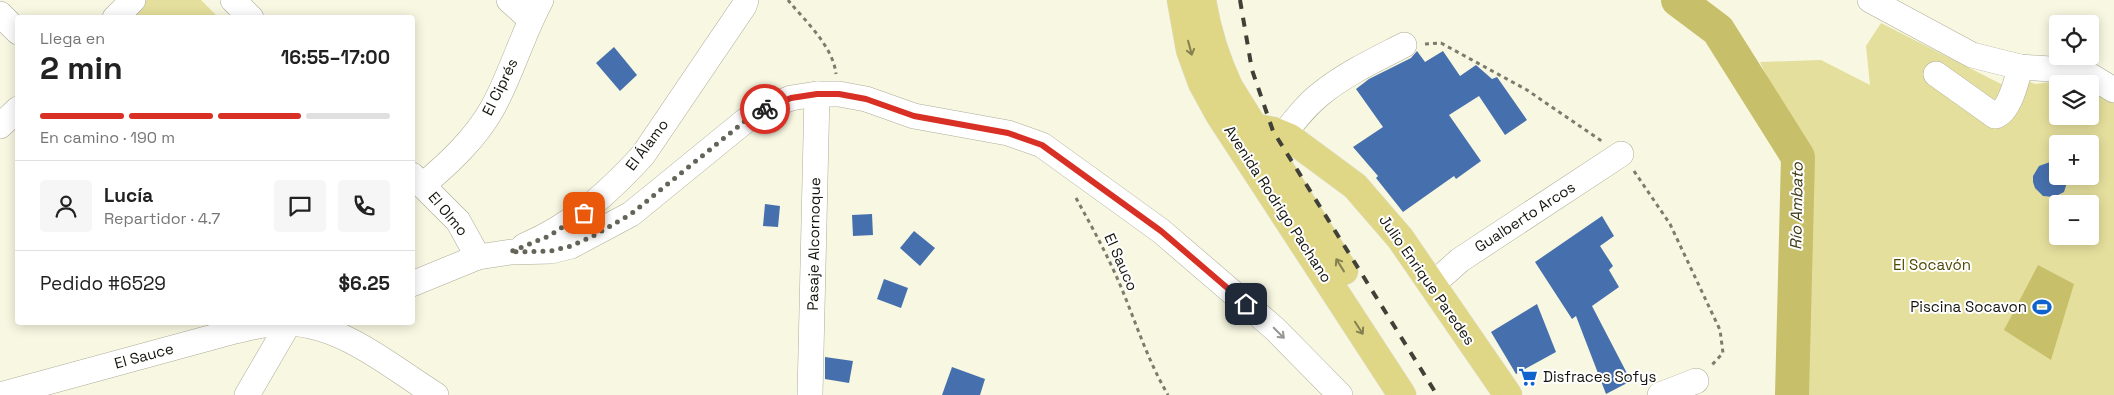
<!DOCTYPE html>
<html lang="es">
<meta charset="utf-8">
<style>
:root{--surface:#fff;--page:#f6f6f6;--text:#222;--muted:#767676;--line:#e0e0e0;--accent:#d93025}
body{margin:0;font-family:"Space Grotesk",sans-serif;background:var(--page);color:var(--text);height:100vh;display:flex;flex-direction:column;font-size:19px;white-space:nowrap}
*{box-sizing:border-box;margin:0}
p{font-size:16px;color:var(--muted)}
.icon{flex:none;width:28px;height:28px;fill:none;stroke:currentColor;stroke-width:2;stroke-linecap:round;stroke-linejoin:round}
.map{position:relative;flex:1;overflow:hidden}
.panel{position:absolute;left:15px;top:15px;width:400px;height:310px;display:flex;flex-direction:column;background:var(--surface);border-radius:5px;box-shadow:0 2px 12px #0003}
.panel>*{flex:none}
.buttons{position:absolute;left:2049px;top:15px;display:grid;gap:10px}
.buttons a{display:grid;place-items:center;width:50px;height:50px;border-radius:5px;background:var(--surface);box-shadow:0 2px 12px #0003;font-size:25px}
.pin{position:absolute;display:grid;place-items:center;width:42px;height:42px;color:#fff;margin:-21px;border-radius:10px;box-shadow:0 2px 8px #0006}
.courier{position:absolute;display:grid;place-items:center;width:50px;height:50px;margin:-25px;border:4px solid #d93025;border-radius:50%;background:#fff;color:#222;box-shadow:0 1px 6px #0007}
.overview em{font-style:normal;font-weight:800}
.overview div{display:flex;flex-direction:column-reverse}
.overview{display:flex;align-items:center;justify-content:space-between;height:85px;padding:0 25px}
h1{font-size:32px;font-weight:800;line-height:38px}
.bar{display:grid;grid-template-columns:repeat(4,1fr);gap:8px 5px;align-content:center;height:60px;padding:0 25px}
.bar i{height:6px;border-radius:4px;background:var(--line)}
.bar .on{background:var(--accent)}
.bar p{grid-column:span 4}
.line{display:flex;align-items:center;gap:12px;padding:0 25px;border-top:1px solid var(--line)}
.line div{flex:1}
.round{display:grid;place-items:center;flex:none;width:52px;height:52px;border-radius:5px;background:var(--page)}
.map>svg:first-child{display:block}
.green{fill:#e5df9d;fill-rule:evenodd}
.water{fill:#c7bf6a}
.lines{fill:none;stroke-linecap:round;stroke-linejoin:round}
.river{stroke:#c7bf6a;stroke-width:34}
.building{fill:#4670ad}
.minor-casing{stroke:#adac98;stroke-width:26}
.major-casing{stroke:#e3e3e2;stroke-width:29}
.path{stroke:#7c7c6e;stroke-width:3;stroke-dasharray:4 4;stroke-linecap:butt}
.minor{stroke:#fff;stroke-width:25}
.major{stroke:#dfd786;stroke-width:28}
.rail{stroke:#404036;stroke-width:4;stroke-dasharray:9 9;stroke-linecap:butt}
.oneway{stroke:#848050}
.oneway2{stroke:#969693}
.done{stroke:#646458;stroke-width:5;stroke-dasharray:0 9}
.route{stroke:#d93025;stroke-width:6}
.labels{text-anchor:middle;stroke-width:4;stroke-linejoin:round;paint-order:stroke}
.street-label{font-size:15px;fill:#15150e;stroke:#fff}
.park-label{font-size:15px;fill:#504903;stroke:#fff}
.poi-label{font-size:15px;fill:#15150e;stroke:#fff;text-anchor:end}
.water-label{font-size:16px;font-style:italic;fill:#3e3a15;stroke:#fff}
</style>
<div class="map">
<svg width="2114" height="395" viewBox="0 0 2114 395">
<rect width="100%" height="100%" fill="#f8f7e1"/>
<!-- green -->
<g class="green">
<polygon points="146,0 201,0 218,17 128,18"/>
<path d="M1881,23L2005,86L2028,81L2035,84L2068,80L2084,84H2058V116H2090V85L2114,97V395H1798L1803,155L1760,62L1821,60L1870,85L1866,46ZM2058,144H2090V176H2058ZM2058,204H2090V236H2058Z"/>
</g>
<!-- water -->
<polygon class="water" points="2038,265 2074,284 2051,360 2004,330"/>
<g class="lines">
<!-- river -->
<polyline class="river" points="1678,0 1718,30 1798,157 1792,395"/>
</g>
<!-- building -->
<g class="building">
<polygon points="614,47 637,75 620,91 596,63"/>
<polygon points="1417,51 1425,62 1443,51 1460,76 1476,65 1492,79 1497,77 1527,120 1505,135 1479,96 1449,115 1481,161 1456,179 1454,176 1403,212 1376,178 1378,176 1353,147 1383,127 1356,89 1369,79 1411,58"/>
<polygon points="2050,162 2058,164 2058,176 2069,176 2064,192 2054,197 2043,196 2035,188 2033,182 2033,176 2039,166"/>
<polygon points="765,204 780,206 778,227 763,226"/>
<polygon points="872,214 873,235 853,236 852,215"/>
<polygon points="1602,216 1614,236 1600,246 1613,266 1609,270 1619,287 1592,306 1631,381 1606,394 1576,316 1572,319 1535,262"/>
<polygon points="914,231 935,248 920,266 900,248"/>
<polygon points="884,279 908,288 901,308 877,299"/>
<polygon points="1537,304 1556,352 1516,374 1491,332"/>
<polygon points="825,357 853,361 849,383 825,379"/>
<polygon points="952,367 985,379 980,395 942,395"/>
</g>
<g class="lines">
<!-- minor casing -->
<g class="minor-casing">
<g id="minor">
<polyline points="233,0 251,18"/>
<polyline points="509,0 530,19"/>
<polyline points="1870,0 1972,55 2020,67 2066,70 2089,75 2114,90"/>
<polyline points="0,14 18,32"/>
<polyline points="115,18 133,0"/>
<path d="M1936,74L1995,116C2009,113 2017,80 2020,67"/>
<polyline points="0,126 18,109"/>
<path d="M1283,135C1295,120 1307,104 1323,92C1347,73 1377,59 1404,45"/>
<polyline points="412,175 458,221 478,257"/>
<path d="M423,185C449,163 475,139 492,109C511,75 522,35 541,0"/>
<path d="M524,246C573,225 607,194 643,155L744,6L746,0"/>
<polyline points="412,284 478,257 511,252 551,251 571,246 631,214 745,121 769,107 791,98 817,94 839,94 866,99 914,116 1008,133 1042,145 1161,231 1275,329 1340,395"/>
<polyline points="1432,285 1460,260 1621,154"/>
<path d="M0,395L235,331C253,327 270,322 288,323C344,325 391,367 436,395"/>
<polyline points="247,395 289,323"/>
<polyline points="810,395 817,94"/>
<polyline points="1660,395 1696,381"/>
</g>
</g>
<!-- major casing -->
<g class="major-casing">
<g id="major">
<polyline points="1181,0 1190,50 1202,83 1219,114 1402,395"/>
<path d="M1202,0C1207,31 1216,59 1229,87L1344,271"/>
<polyline points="1253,127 1273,131 1290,138 1355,186 1400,238 1508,395"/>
</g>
</g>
<!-- path -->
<g class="path">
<path d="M788,0C805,21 833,46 836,74"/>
<polyline points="1425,44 1441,43 1527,90 1603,142"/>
<polyline points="1634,171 1670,224 1720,330 1723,353 1710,367"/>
<path d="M1076,198C1092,227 1108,256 1121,287C1136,323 1148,361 1168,395"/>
</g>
<!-- minor -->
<use href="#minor" class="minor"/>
<!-- major -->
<use href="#major" class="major"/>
<!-- rail -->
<polyline class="rail" points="1240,0 1252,70 1273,131 1437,395"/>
</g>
<!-- one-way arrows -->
<defs><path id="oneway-shaft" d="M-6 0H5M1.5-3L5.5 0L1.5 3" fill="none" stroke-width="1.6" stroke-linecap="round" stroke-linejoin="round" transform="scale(1.25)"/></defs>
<g class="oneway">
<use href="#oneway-shaft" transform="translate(1190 48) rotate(75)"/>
<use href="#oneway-shaft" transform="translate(1340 265) rotate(-122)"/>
<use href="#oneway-shaft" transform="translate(1359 328) rotate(57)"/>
</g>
<use class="oneway2" href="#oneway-shaft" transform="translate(1279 333) rotate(45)"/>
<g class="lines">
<!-- done -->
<polyline class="done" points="584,213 549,236 510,252 551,251 571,246 593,236 631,214 745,121 765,109"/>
<!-- route -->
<polyline class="route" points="765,109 791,98 817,94 839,94 866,99 914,116 1008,133 1042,145 1161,231 1246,304"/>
</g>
<!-- icons -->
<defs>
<g id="stadium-bare" transform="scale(1.5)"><path d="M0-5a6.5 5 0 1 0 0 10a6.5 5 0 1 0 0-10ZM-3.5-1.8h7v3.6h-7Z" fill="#1063cd" stroke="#fff" stroke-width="2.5" paint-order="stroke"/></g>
<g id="supermarket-bare" transform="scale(1.5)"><path d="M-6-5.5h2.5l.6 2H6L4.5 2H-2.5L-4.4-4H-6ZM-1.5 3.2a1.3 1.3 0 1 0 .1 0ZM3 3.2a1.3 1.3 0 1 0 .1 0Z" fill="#1063cd" stroke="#fff" stroke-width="2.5" paint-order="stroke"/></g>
</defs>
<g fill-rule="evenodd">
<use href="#stadium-bare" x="2042" y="307"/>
<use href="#supermarket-bare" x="1528" y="377"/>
</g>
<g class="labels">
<!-- street labels -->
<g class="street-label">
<text transform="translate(500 87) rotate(-64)" y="5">El Ciprés</text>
<text transform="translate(647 145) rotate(-53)" y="5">El Álamo</text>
<text transform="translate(1278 204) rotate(57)" y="5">Avenida Rodrigo Pachano</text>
<text transform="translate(448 214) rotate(50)" y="5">El Olmo</text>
<text transform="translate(1525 217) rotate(-33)" y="5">Gualberto Arcos</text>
<text transform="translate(814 244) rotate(-89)" y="5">Pasaje Alcornoque</text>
<text transform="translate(1121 262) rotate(66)" y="5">El Sauco</text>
<text transform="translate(1427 280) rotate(55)" y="5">Julio Enrique Paredes</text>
<text transform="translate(144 356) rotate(-15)" y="5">El Sauce</text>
</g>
<!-- park labels -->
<g class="park-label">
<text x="1932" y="270">El Socavón</text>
</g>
<!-- poi labels -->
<g class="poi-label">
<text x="2027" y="312">Piscina Socavon</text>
<text x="1543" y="382" text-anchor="start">Disfraces Sofys</text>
</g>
<!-- water labels -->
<g class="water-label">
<text transform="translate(1796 206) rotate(-89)" y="6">Río Ambato</text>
</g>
</g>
</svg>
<div class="buttons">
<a><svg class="icon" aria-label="locate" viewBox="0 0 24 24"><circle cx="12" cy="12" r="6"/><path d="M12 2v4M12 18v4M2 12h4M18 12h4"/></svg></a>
<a><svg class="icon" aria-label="layers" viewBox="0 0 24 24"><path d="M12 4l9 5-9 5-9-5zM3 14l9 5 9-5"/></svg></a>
<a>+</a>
<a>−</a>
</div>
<div class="pin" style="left:584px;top:213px;background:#ea580c"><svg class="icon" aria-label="bag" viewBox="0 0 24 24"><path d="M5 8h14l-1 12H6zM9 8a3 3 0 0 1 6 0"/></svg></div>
<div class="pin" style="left:1246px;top:304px;background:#1f2937"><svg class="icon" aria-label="home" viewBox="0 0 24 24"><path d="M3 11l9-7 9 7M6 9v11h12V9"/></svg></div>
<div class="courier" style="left:765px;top:109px"><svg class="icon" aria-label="bike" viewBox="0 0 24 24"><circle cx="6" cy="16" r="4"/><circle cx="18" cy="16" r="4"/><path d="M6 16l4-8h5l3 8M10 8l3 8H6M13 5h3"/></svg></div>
<section class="panel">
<div class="overview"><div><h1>2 min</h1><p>Llega en</p></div><em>16:55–17:00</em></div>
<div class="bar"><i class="on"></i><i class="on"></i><i class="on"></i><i></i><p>En camino · 190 m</p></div>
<div class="line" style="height:90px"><a class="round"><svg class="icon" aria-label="person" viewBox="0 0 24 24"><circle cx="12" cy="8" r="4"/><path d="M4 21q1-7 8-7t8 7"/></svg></a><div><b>Lucía</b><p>Repartidor · 4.7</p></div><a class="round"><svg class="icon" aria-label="chat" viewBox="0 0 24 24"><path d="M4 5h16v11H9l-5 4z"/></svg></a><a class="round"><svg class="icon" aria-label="phone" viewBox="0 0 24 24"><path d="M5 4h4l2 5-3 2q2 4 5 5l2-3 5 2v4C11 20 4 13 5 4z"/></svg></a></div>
<div class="line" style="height:65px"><div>Pedido #6529</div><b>$6.25</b></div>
</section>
</div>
